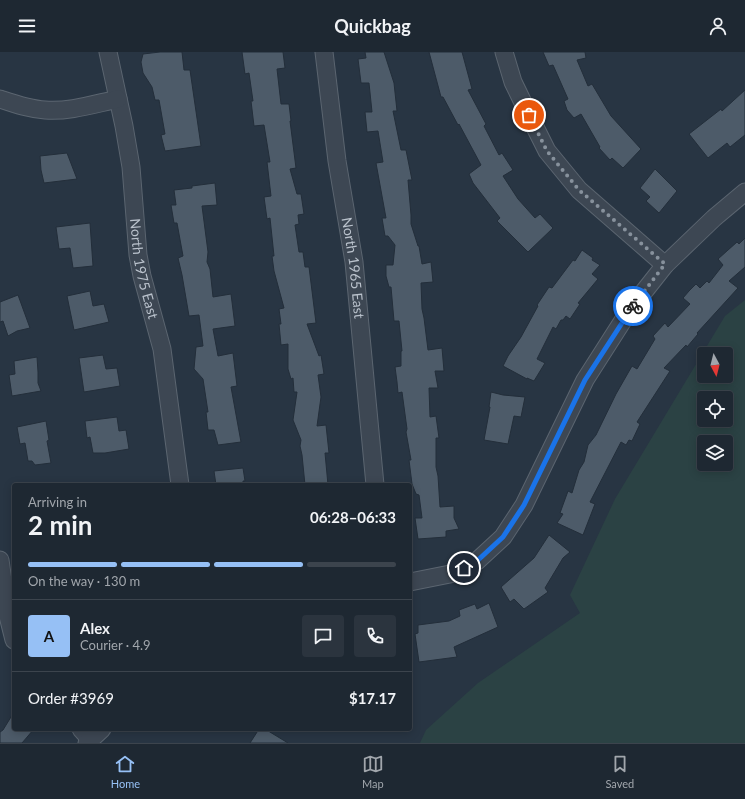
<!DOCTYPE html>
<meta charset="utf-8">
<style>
:root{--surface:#1e2832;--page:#2b343e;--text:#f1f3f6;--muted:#a1a6ac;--line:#3c444d;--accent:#96c0f5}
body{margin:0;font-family:Lato,sans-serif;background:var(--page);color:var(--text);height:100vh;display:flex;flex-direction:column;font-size:15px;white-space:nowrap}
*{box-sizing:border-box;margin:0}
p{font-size:13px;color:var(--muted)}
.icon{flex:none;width:22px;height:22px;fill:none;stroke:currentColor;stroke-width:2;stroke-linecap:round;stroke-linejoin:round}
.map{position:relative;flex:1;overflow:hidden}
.panel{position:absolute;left:12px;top:431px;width:400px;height:248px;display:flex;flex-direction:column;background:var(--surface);border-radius:4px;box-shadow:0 2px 10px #0003,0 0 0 1px var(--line)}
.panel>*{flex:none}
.needle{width:26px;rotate:173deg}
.tools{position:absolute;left:697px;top:295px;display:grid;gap:8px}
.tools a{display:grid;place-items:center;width:36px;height:36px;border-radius:4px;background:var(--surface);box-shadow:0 2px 10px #0003,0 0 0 1px var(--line);font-size:20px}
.pin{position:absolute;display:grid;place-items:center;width:34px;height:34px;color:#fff;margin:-17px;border:2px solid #fff;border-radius:50%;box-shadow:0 1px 4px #0007}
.courier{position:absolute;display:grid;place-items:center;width:40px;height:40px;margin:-20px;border:3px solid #1a73e8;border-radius:50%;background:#fff;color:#222;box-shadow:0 1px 5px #0007}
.headline em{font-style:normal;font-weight:700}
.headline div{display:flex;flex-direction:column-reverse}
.headline{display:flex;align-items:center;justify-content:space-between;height:68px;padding:0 16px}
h1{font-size:26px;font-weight:700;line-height:30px}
.bar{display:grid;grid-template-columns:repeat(4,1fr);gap:6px 4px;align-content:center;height:48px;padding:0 16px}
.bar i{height:5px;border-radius:3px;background:var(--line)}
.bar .active{background:var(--accent)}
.bar p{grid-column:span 4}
.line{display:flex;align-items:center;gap:10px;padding:0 16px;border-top:1px solid var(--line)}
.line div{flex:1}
.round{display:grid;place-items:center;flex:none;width:42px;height:42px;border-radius:4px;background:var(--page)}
header{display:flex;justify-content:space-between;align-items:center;height:52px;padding:0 16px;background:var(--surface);font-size:18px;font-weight:700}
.menu{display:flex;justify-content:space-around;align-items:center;height:56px;border-top:1px solid var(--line);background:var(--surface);font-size:11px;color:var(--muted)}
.menu a{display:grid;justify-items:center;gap:2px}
.menu .active{color:var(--accent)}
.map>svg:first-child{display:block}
.green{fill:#2b4244;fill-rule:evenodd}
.building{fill:#4d5b69;stroke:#232e3a}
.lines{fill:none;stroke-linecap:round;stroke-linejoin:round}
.minor-casing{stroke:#5b6570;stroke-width:19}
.minor{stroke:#3d4753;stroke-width:17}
.done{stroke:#87919c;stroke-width:4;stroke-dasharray:0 7.2}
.route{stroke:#1a73e8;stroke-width:5}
.labels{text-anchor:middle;stroke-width:4;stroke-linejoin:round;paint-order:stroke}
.street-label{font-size:14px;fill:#bac2cc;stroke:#212c38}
</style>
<header><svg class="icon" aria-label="menu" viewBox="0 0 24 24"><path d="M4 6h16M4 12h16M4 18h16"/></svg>Quickbag<svg class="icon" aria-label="person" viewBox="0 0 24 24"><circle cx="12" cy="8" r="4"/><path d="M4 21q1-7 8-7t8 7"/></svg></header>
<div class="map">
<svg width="745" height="691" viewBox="0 0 745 691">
<rect width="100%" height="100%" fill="#283543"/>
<!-- green -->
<path class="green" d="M745,248V691H420L426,678L478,631L580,561L570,543L615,447L725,264ZM704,302H726V324H704ZM704,346H726V368H704ZM704,390H726V412H704Z"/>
<!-- building -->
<g class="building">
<polygon points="160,0 182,0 184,18 190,18 201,94 165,99 161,83 165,82 159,48 155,48 152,35 143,21 141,10 143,2"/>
<polygon points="242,0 283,0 285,16 277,17 281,52 289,52 291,69 290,69 296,116 290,117 297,142 301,142 304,162 298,163 299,172 295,173 299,200 303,200 305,215 309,215 316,271 307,272 319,304 321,303 324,322 318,323 321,345 317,374 326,373 329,401 325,401 328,433 305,433 302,403 300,394 301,388 293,368 297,340 294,340 293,326 291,327 288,317 288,292 281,293 279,272 281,272 279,257 284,256 274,219 272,204 274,204 270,166 267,167 264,145 271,144 267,110 270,110 264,73 254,74 251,49 253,49 249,21 245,22"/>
<polygon points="365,0 384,0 394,31 397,59 393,59 401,98 406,98 412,128 408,128 411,163 411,172 418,194 419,194 422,212 431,210 433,230 421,231 422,257 424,266 428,298 442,296 444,319 435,319 438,336 429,336 430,365 436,364 439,386 436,386 436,415 438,424 440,455 454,454 454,466 459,477 446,479 446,485 418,487 415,466 422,466 419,443 416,442 412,432 409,408 411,408 406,380 407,377 402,340 398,341 397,330 395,315 401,314 401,299 402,299 399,269 394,269 391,235 389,235 386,224 386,213 393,213 395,193 388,184 385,184 382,166 386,166 376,111 383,110 378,79 367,80 365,60 372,60 369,31 361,31 358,7 366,6"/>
<polygon points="429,0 462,0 472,37 468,38 486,72 484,74 499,103 502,101 513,118 503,124 518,147 535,166 540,162 553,176 528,200 497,169 500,166 473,131 469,122 481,113 459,72 458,73 443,45 441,45"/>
<polygon points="543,0 585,0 586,6 577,8 588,34 592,32 611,64 641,97 623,116 612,106 610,108 599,96 600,95 581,62 574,66 567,58 564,49 568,47 553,13 549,14"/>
<polygon points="745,38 745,83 730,95 727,91 708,106 689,82 721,57 722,59"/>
<polygon points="67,101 77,127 44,131 41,118 40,104"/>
<polygon points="655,117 677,139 659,161 646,149 650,145 640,136"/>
<polygon points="215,131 217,153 202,154 208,200 207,210 210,217 213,245 231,242 235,274 213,277 218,304 233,301 237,334 231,335 241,390 218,393 214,378 208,378 206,360 208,360 203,327 194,317 196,295 203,294 199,263 189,264 182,223 178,206 183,204 177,171 174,171 171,153 176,153 174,138 192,136 192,134"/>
<polygon points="90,171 93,214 73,216 70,196 59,197 56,175"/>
<polygon points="745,186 745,215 729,229 738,236 697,281 698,282 687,295 686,293 664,316 670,319 637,370 640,372 632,389 629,388 626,393 621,390 590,450 595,452 583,483 557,471 563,462 560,461 568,439 572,441 579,418 584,410 588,393 596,383 616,342 632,314 637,317 655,287 653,284 665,271 668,275 690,252 683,246 689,239 696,232 700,236 707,229 709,231 723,213 718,207 737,190 739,192"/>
<polygon points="582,198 593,206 592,208 600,213 592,222 598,227 578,251 580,252 570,267 566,264 563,268 561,268 556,277 553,275 537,307 545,311 534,329 527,326 527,327 503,314 508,304 521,285 538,254 537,253 549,235 552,236 573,208 575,209"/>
<polygon points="90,239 93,254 104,252 109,270 74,278 67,244"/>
<polygon points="18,243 30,276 17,279 8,284 3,269 0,270 0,250"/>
<polygon points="103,303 106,317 117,316 120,334 84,340 79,306"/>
<polygon points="37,305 38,320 38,331 41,339 12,344 9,323 15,322 14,309"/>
<polygon points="491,340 503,343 525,345 521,365 514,364 508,392 484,388 490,355 489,355"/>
<polygon points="117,365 119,379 126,378 129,397 105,401 93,401 90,385 87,386 85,369"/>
<polygon points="46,369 49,388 47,389 51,411 35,413 32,409 28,409 25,391 20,392 17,375"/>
<polygon points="243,416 245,429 243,429 243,433 216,433 214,419"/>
<polygon points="549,483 570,500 563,506 545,536 548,540 524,557 514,547 510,550 501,535 534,506"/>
<polygon points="489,551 498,575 454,595 457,605 419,610 415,582 418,581 418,573 449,569 460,564 459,558 475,552 477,557"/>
<polygon points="14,660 14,677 34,677 22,691 0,691 0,680 3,678"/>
<polygon points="259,677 265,677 288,691 250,691"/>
</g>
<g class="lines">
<!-- minor casing -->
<g class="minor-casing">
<g id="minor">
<path id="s1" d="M108,0L124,74L131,115L138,203L142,224L162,297L180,433"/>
<path id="s2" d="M324,0L337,109L354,210L375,433"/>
<polyline points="504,0 513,30 529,63 547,99 579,138 665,213"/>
<path d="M0,47C15,52 29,57 45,58C69,60 94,52 118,47"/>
<polyline points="0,508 8,564 14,588"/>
<polyline points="410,530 450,522 477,509 503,485 524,453 585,328 631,256 665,213 714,166 745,140"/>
<polyline points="81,677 91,688"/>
<polyline points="87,691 102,677"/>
</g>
</g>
<!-- minor -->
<use href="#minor" class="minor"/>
</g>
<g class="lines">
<!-- done -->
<polyline class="done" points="529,63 547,99 579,138 665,212 633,254"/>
<!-- route -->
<polyline class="route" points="464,516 477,509 503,485 524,453 585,328 633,254"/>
</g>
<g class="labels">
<!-- street labels -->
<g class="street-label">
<text dy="5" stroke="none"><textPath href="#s1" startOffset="220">North 1975 East</textPath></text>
<text dy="5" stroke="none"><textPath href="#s2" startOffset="218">North 1965 East</textPath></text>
</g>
</g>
</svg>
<div class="tools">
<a><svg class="needle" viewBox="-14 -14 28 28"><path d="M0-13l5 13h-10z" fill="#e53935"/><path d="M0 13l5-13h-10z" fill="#a1a6ac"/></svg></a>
<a><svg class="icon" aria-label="locate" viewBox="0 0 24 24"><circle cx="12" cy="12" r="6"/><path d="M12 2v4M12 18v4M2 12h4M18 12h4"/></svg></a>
<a><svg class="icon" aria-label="layers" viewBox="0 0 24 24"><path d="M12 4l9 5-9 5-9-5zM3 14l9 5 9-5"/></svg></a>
</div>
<div class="pin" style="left:529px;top:63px;background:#ea580c"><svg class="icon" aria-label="bag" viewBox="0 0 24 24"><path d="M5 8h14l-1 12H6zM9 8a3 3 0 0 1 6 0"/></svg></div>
<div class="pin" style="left:464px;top:516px;background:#1f2937"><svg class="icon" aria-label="home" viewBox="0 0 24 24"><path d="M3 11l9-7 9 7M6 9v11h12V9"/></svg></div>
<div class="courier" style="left:633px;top:254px"><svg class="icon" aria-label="bike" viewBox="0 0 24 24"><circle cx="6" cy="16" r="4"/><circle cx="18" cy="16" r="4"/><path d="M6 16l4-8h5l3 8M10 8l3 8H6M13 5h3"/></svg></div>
<section class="panel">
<div class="headline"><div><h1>2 min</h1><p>Arriving in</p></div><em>06:28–06:33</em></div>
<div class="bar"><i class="active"></i><i class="active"></i><i class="active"></i><i></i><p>On the way · 130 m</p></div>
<div class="line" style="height:72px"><b class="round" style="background:var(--accent);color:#111">A</b><div><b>Alex</b><p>Courier · 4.9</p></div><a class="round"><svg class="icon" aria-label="chat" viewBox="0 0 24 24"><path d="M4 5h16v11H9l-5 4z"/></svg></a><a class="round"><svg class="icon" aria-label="phone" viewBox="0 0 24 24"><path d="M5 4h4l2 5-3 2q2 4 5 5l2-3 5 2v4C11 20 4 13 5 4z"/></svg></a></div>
<div class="line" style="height:52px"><div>Order #3969</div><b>$17.17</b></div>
</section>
</div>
<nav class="menu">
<a class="active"><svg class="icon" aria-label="home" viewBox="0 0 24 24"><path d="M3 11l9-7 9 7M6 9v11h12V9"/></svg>Home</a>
<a><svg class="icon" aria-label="map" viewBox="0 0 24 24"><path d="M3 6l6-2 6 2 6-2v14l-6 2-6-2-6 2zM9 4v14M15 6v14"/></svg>Map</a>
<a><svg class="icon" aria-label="saved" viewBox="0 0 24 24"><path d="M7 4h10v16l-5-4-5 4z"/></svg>Saved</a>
</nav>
